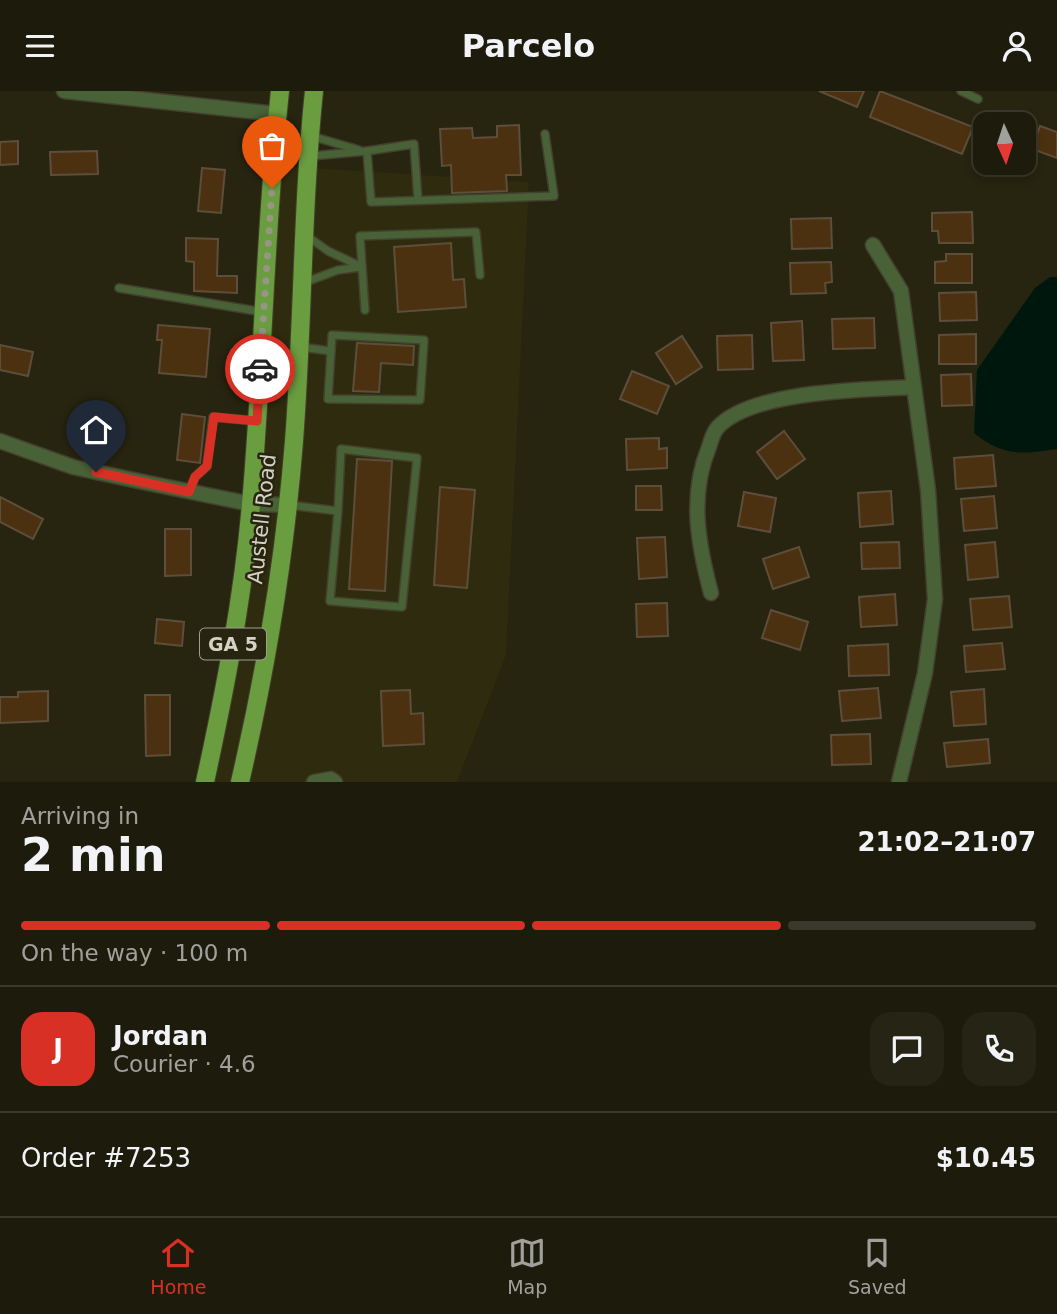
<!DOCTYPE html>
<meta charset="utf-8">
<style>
:root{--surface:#1d1b0c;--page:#252415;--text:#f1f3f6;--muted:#a0a19d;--line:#3b392d;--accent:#d93025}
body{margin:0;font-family:"DejaVu Sans",sans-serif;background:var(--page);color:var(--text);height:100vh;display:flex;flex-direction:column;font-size:26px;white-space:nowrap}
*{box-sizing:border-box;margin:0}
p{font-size:23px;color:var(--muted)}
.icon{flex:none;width:38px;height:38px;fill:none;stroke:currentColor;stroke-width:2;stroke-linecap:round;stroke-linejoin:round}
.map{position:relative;height:691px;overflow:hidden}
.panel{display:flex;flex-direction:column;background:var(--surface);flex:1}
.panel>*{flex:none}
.needle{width:46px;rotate:177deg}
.tools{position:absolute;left:973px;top:21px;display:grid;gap:14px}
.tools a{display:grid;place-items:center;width:63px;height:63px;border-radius:14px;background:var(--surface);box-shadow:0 4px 10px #0003,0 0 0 2px var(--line);font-size:35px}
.pin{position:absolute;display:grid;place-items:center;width:60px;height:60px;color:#fff;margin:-72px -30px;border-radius:50% 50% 50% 0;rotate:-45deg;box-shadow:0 0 7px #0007}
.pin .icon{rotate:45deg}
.courier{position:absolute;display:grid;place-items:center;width:70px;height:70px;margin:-35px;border:5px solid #d93025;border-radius:50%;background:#fff;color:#222;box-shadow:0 2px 9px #0007}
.headline em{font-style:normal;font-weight:800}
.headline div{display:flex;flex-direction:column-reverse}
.headline{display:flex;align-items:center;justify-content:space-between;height:119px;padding:0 21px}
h1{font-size:46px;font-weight:800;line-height:52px}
.bar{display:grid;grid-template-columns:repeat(4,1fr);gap:10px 7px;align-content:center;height:84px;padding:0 21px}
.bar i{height:9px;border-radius:5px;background:var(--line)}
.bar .selected{background:var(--accent)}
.bar p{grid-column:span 4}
.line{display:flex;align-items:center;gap:18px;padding:0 21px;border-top:2px solid var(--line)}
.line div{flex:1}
.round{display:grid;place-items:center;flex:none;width:74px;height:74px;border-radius:21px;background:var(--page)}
header{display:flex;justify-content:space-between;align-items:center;height:91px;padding:0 21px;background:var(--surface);font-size:32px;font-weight:800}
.tabs{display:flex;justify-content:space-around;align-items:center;height:98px;border-top:2px solid var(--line);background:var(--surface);font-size:19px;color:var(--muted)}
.tabs a{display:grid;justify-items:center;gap:4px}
.tabs .selected{color:var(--accent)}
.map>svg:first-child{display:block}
.built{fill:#2f2b0e}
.water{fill:#00170d}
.building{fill:#4b310f;stroke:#5d4e3c;stroke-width:2}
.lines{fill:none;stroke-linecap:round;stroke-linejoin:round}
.lane-casing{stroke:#43402d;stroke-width:10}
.street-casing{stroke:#43402d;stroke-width:17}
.primary-casing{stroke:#43402d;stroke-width:20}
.lane{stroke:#486136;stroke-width:7}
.street{stroke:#486136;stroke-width:14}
.primary{stroke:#6a9d3f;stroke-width:18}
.done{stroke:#979586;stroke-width:7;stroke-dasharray:0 12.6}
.route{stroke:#d93025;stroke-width:9}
.labels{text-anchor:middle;stroke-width:5;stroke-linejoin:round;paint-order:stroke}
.shield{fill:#272410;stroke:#9f9e8f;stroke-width:2}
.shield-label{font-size:19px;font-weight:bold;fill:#d3d2c5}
.street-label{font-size:21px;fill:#d3d2c5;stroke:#272410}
</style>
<header><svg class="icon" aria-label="menu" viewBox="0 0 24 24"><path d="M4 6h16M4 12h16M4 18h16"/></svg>Parcelo<svg class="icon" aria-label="person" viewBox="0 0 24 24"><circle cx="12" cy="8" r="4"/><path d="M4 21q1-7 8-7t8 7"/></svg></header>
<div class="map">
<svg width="1057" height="691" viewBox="0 0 1057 691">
<rect width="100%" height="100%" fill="#272410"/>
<!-- built -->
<polygon class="built" points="282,75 529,91 506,564 457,691 199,691 229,531"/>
<!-- water -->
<path class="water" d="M1050,186H1057V358C1022,363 1004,366 974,342L977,279L1035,197Z"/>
<!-- building -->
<g class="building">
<polygon points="819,0 864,0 857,16"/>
<polygon points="880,0 973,36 962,63 870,26"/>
<polygon points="519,34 521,84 506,84 507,100 452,102 451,74 442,75 440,38 472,37 473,47 497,46 497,35"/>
<polygon points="1040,35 1057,41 1057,67 1032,58"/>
<polygon points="18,50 18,73 0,74 0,51"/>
<polygon points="97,60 98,83 51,84 50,61"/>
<polygon points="202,77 225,79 221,122 198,120"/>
<polygon points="972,121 973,152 939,152 938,140 932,140 932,122"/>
<polygon points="831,127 832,157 792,158 791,128"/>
<polygon points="186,147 218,148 217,185 237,185 237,202 194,200 194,171 186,170"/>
<polygon points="451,152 453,189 464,188 466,216 398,221 394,156"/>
<polygon points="946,163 972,163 972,192 935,192 935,171 946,170"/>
<polygon points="831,171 832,191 825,192 826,202 791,203 790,172"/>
<polygon points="976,201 977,229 940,230 939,202"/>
<polygon points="874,227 875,257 833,258 832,228"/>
<polygon points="802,230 804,269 773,270 771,232"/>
<polygon points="158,234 210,238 206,286 159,282 162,249 157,249"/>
<polygon points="976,243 976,273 939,273 939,244"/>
<polygon points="752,244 753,278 718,279 717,245"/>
<polygon points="682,245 702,276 676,293 656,262"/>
<polygon points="357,252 414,255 413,274 381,272 379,301 353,300"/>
<polygon points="0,254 33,261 28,285 0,279"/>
<polygon points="632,280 669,295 657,323 620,308"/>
<polygon points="971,283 972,314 942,315 941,284"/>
<polygon points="182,323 205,326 200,372 177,369"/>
<polygon points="784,340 805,368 777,388 757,361"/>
<polygon points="659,347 659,358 667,357 667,377 627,379 626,348"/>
<polygon points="993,364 996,395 956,398 954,367"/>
<polygon points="357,368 392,370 385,500 349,498"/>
<polygon points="636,395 661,395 662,419 636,419"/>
<polygon points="440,396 475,399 467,497 434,494"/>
<polygon points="891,400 893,433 860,436 858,402"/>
<polygon points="744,401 776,407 770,441 738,435"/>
<polygon points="994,405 997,437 964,440 961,408"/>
<polygon points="0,406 43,428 33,448 0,431"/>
<polygon points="165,438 191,438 191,484 165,485"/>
<polygon points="665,446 667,486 639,488 637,447"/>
<polygon points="899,451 900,477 862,478 861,452"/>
<polygon points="995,451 998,486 968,489 965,454"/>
<polygon points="799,456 809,486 773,498 763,468"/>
<polygon points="895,503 897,534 861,536 859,506"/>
<polygon points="1009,505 1012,536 973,539 970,508"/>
<polygon points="667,512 668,545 637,546 636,513"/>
<polygon points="771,519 808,531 800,559 762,547"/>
<polygon points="157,528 184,531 182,555 155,552"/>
<polygon points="1002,552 1005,578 966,581 964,555"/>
<polygon points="888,553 889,584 849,585 848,555"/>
<polygon points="878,597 881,627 842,630 839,600"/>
<polygon points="984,598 986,633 954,635 951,601"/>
<polygon points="410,599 411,623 423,622 424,653 383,655 381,600"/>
<polygon points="48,600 48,630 0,632 0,606 18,606 18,601"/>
<polygon points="145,604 170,604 170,664 146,665"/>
<polygon points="870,643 871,673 832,674 831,644"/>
<polygon points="988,648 990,672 947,676 944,652"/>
</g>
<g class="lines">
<!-- lane casing -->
<g class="lane-casing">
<g id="lane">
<polyline points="961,0 978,8"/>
<polyline points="311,45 359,59"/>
<polyline points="367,60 371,111 554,105 545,43"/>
<polyline points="311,65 367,60 414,53 418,109"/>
<polyline points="303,192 338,179 362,176 328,160 307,145"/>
<polyline points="119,197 263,221"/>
<polyline points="365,219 360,145 476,141 480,184"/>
<polygon points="332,244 424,249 420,309 328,308"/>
<polyline points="300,256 331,260"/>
<polyline points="189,401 195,386 207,375 213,326 256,330"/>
<polyline points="289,414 338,420 330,510 402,516 417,367 341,358 338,420"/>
</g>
</g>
<!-- street casing -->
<g class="street-casing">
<g id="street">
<polyline points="64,0 277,23"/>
<polyline points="873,154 901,200 928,399 935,508 925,582 899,691"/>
<polyline points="0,350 73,376 143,391 251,413 288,414"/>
<path d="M711,502C698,453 689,404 709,356C711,350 713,341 718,336C753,299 864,299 914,296"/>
<polyline points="314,691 331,688 335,691"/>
</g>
</g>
<!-- primary casing -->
<g class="primary-casing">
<g id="primary">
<path d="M205,691C225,599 243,507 251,413C263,276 265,137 280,0"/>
<path d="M240,691C266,579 285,465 294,350C303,234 302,116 314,0"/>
</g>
</g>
<!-- lane -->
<use href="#lane" class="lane"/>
<!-- street -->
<use href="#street" class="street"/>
<!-- primary -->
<use href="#primary" class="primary"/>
</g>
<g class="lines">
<!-- done -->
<polyline class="done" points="260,278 272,97"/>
<!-- route -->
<polyline class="route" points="96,381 189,401 195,386 207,375 214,326 257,330 260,278"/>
</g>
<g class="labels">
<!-- shield labels -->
<rect class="shield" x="200" y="537.5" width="66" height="31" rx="5"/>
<g class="shield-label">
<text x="233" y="560">GA 5</text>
</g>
<!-- street labels -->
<g class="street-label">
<text transform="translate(262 428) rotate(-84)" y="7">Austell Road</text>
</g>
</g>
</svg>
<div class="tools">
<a><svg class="needle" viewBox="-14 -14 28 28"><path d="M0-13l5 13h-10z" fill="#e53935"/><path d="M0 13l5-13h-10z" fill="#a0a19d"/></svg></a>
</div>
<div class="pin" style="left:272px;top:97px;background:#ea580c"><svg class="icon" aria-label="bag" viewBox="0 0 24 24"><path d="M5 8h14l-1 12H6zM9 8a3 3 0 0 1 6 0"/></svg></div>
<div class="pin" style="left:96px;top:381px;background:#1f2937"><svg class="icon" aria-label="home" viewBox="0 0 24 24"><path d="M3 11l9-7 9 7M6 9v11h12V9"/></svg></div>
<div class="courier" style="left:260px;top:278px"><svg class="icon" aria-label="car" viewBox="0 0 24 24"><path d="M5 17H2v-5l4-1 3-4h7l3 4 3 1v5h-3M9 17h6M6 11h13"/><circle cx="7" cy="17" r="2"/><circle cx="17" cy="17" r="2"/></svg></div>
</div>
<section class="panel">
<div class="headline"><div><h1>2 min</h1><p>Arriving in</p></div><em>21:02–21:07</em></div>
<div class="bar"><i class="selected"></i><i class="selected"></i><i class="selected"></i><i></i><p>On the way · 100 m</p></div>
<div class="line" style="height:126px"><b class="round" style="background:var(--accent);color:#fff">J</b><div><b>Jordan</b><p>Courier · 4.6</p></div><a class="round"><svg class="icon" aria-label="chat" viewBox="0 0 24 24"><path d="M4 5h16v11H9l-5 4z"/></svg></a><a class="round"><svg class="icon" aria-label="phone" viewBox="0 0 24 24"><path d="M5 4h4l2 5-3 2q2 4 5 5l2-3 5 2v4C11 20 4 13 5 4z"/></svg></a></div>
<div class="line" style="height:91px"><div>Order #7253</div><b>$10.45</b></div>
</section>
<nav class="tabs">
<a class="selected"><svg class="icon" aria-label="home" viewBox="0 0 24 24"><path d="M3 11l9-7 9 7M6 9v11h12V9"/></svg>Home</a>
<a><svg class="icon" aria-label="map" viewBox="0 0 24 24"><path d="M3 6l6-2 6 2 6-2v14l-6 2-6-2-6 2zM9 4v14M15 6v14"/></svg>Map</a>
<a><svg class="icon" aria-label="saved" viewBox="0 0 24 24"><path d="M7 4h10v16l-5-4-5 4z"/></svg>Saved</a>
</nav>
